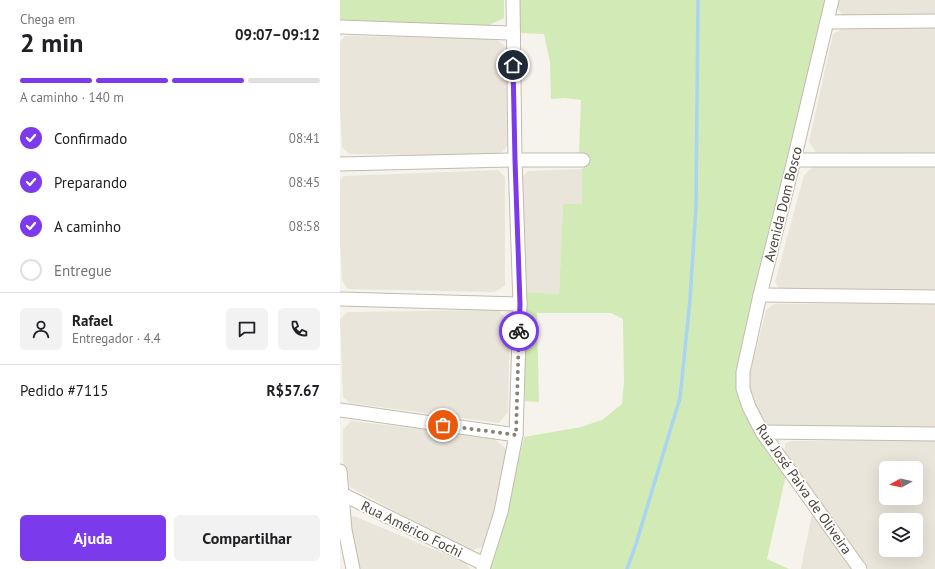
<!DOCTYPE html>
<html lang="pt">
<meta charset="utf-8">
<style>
:root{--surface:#fff;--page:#f2f2f2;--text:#202124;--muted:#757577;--line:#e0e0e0;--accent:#7c3aed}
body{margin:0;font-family:"PT Sans",sans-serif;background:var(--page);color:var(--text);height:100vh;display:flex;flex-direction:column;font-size:15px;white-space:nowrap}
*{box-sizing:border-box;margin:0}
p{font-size:13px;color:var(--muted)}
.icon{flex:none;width:22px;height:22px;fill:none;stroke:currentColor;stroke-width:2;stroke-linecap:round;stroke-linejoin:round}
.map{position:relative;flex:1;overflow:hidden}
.sheet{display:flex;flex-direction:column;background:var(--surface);width:340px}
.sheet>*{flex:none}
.needle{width:26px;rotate:262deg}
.fabs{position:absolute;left:539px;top:461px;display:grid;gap:8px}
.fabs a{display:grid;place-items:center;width:44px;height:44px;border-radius:6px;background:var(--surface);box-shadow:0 4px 16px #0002;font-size:20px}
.pin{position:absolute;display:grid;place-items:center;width:34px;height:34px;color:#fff;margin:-17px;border:2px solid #fff;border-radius:50%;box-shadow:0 1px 4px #0007}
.courier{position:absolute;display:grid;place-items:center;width:40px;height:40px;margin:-20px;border:3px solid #7c3aed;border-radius:50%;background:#fff;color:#222;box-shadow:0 1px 5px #0007}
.summary em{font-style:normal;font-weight:600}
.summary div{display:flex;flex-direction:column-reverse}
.summary{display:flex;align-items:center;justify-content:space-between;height:68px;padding:0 20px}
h1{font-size:26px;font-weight:600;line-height:30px}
.bar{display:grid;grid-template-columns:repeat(4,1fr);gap:6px 4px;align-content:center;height:48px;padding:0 20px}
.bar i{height:5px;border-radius:3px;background:var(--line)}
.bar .on{background:var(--accent)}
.bar p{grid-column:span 4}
.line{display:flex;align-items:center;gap:10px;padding:0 20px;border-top:1px solid var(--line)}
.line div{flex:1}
.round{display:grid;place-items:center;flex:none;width:42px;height:42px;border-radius:6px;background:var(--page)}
ol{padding:0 20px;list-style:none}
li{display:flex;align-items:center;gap:12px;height:44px}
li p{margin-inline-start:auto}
li .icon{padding:4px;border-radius:50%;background:var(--accent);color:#fff;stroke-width:4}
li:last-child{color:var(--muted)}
li i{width:22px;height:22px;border:2px solid var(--line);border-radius:50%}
.cta{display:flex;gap:8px;margin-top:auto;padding:8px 20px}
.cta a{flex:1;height:46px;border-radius:6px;background:var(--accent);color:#fff;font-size:16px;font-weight:600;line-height:46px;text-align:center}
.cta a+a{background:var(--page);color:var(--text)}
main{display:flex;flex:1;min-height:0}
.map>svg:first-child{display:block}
.residential{fill:#eae5da;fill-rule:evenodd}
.green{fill:#d2eab5}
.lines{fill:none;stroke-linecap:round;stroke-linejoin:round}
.stream{stroke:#a9d4f2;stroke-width:3.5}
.minor-casing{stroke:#c2bbae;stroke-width:15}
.minor{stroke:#fff;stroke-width:13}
.done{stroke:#878178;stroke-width:4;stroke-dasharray:0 7.2}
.route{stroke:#7c3aed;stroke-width:5}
.labels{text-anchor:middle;stroke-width:3.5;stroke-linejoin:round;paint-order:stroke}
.street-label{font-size:14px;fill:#4b4439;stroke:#fff}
</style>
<main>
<section class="sheet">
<div class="summary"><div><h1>2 min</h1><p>Chega em</p></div><em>09:07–09:12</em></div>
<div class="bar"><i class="on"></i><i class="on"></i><i class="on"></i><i></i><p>A caminho · 140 m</p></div>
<ol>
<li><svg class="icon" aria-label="check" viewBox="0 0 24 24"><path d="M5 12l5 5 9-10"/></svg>Confirmado<p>08:41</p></li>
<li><svg class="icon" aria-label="check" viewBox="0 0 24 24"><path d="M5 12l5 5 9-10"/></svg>Preparando<p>08:45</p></li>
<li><svg class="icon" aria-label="check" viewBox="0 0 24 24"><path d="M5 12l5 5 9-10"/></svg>A caminho<p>08:58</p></li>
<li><i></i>Entregue</li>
</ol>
<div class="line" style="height:72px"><a class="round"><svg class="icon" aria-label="person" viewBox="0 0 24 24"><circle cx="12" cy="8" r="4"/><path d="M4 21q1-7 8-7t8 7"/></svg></a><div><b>Rafael</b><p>Entregador · 4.4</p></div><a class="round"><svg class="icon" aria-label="chat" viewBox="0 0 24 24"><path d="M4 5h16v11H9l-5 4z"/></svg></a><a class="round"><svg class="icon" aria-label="phone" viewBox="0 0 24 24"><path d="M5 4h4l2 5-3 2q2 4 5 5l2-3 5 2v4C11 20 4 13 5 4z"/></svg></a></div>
<div class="line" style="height:52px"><div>Pedido #7115</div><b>R$57.67</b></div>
<div class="cta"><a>Ajuda</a><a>Compartilhar</a></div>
</section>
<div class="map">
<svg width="595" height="569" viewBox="0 0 595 569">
<rect width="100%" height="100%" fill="#f6f3ec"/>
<!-- residential -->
<g class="residential">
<polygon points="498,0 595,0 595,15 502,15 496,5"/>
<polygon points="504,28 595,28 595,153 476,152 469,142 493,34"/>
<polygon points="5,36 155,38 166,47 167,146 159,156 9,154 2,147 0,107 0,42"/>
<polygon points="476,165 595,166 595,292 440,290 435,282 464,175"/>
<polygon points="242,169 242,204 223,204 219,294 185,292 181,178 188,171"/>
<polygon points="158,170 165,177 165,286 154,292 8,289 2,280 0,244 0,180 4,176"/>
<polygon points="595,303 595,429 429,427 423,423 412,405 409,387 410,373 426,310 434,304"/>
<polygon points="158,310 170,322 168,412 159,423 10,403 3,397 0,319 8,312"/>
<polygon points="11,421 152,437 167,450 155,517 145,546 130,551 10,487 6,475 3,462 3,430"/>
<path d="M595,440V569H529L445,454V444L451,441ZM546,468H576V498H546ZM546,520H576V550H546Z"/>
<polygon points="472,513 512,569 461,569"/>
<polygon points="14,516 126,563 130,569 18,569 10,519"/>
</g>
<!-- green -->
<g class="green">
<polygon points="0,0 164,0 164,18 149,25 0,23"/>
<polygon points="180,0 486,0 413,294 397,370 397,392 403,410 415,432 446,475 427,559 449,569 149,569 165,515 184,437 241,427 262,420 282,404 284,382 283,319 271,313 197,313 199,402 185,401 185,292 219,294 223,204 242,204 242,169 249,163 249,156 244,153 239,153 241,100 225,98 211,99 210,62 204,34 180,33"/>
</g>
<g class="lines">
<!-- stream -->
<polyline class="stream" points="287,569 296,544 340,398 350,300 356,206 358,0"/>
<!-- minor casing -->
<g class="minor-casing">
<g id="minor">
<polyline points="492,0 454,160 420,295 403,372 403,389 409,407 422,432 520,569"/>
<polyline points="487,22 595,21"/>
<polyline points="0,27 173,33"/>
<polyline points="454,160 595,160"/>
<polyline points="0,164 175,160 243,160"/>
<polyline points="420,295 595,297"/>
<polyline points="0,299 180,304"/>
<polyline points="0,410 176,435"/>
<polyline points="422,432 595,434"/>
<polyline points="0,471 5,530 13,569"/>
<polyline points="0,493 144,564"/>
<polyline points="143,569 161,512 176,435 180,304 175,160 173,0"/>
</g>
</g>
<!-- minor -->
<use href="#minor" class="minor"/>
</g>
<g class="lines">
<!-- done -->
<polyline class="done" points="103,425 176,435 179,331"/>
<!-- route -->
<polyline class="route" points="173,65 175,160 180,304 179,331"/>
</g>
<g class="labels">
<!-- street labels -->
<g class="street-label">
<text transform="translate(443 204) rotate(-76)" y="5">Avenida Dom Bosco</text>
<text transform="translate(464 489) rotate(55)" y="5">Rua José Paiva de Oliveira</text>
<text transform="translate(72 529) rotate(26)" y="5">Rua Américo Fochi</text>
</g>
</g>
</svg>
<div class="fabs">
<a><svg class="needle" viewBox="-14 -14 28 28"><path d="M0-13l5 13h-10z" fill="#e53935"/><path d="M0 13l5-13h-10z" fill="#757577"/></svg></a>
<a><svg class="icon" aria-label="layers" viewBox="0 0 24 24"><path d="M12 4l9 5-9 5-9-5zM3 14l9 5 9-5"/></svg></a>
</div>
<div class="pin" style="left:103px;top:425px;background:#ea580c"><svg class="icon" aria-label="bag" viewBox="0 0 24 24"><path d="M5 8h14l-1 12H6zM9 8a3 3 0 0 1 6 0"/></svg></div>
<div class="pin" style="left:173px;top:65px;background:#1f2937"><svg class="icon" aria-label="home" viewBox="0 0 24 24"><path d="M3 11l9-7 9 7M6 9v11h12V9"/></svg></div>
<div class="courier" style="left:179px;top:331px"><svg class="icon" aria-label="bike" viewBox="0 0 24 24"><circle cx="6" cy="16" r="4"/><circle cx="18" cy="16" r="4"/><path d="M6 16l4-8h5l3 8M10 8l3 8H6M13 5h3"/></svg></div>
</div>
</main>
